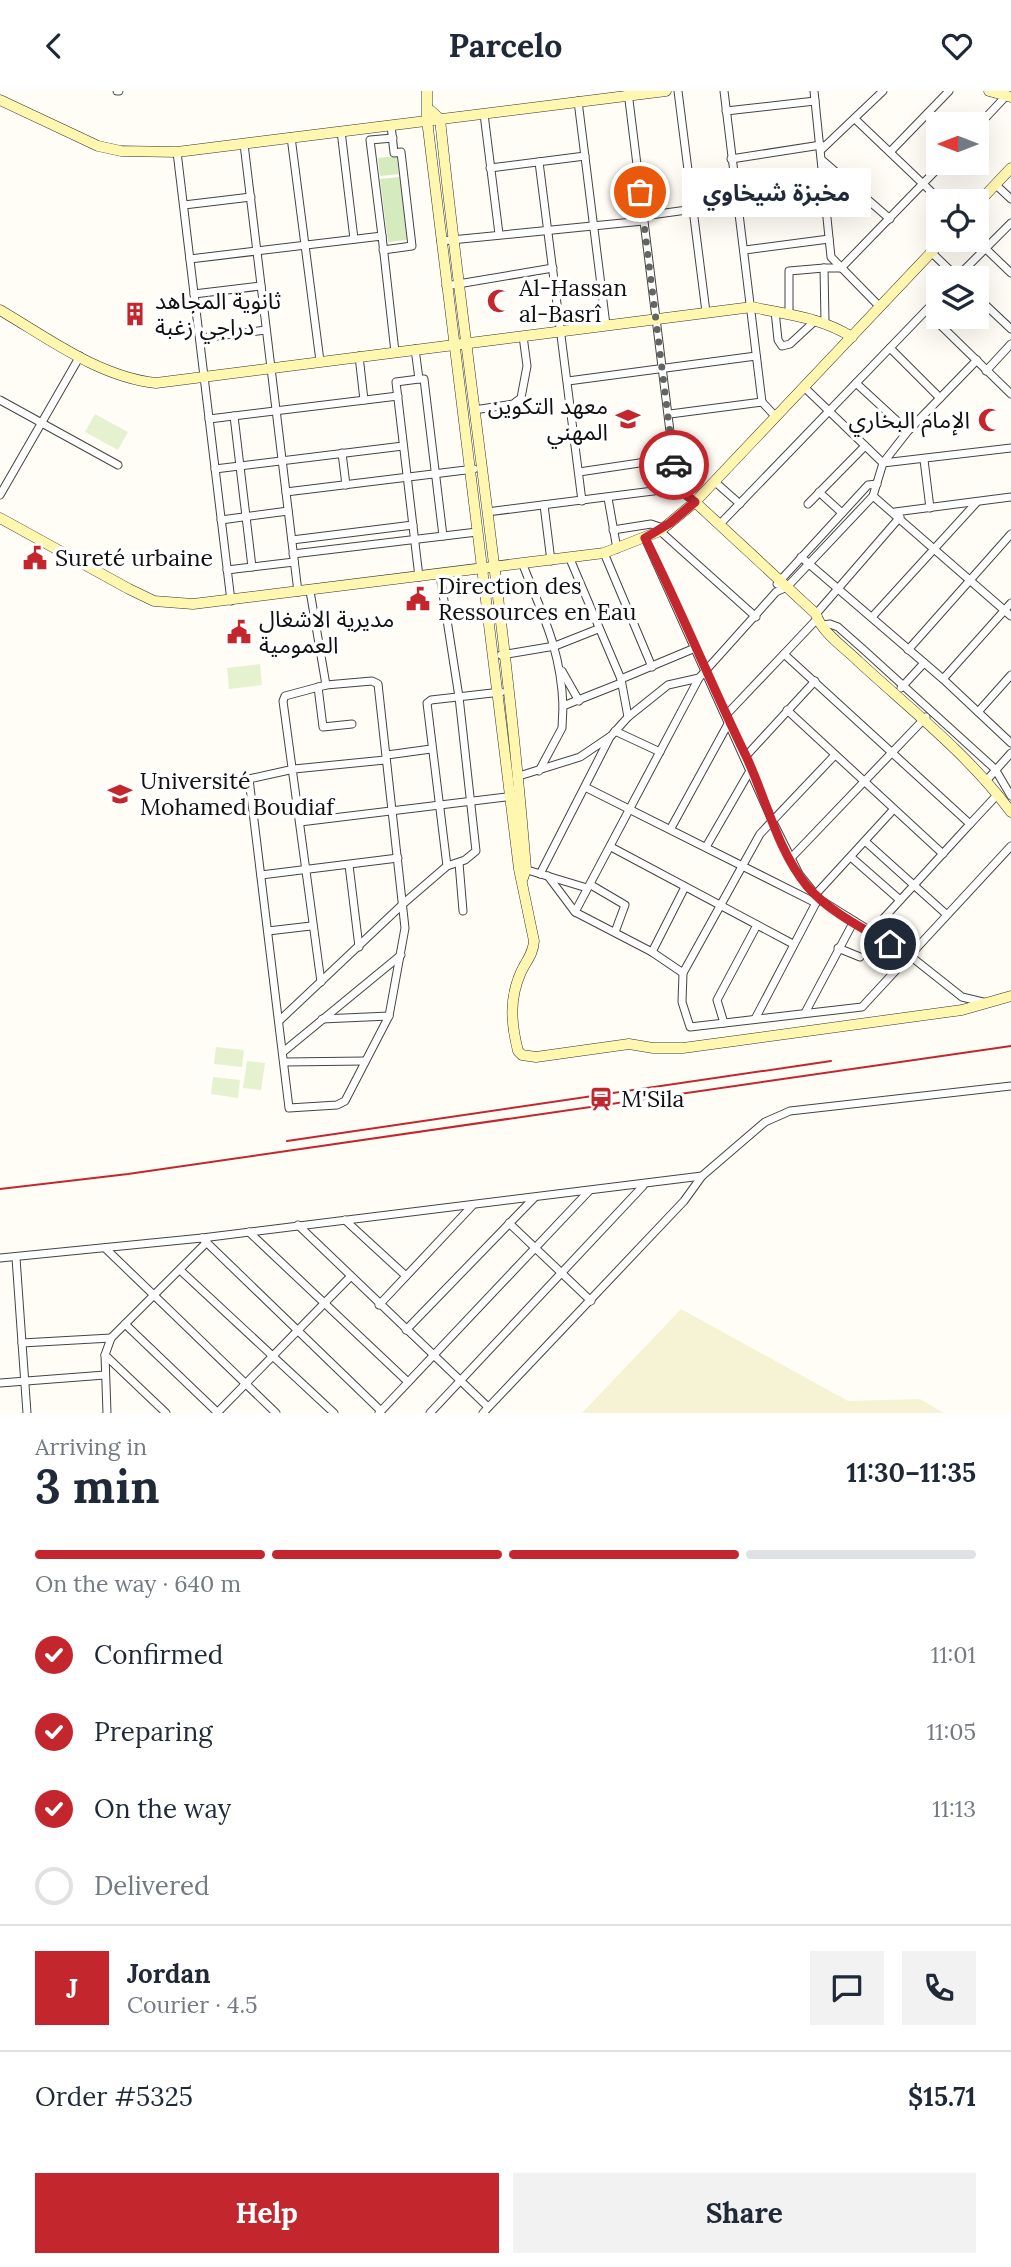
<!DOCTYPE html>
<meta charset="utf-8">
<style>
:root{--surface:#fff;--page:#f2f2f3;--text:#1f2937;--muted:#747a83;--line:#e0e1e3;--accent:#c4262e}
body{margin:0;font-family:Lora,"Noto Sans Arabic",serif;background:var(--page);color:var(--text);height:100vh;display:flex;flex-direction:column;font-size:26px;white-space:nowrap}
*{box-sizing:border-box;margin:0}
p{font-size:23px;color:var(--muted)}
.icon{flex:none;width:38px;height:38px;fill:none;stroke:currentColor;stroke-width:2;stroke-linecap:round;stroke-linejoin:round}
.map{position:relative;height:1322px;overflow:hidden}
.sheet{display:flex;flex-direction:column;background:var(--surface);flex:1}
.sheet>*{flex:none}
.needle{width:46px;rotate:270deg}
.buttons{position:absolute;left:926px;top:21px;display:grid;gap:14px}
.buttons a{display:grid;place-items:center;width:63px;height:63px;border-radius:0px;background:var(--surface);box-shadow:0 7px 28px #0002;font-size:35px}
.pin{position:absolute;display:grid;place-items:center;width:60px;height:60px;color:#fff;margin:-30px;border:4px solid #fff;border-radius:50%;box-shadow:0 2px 7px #0007}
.courier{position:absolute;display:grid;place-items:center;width:70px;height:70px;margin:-35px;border:5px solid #c4262e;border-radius:50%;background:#fff;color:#222;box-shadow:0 2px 9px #0007}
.bubble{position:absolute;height:49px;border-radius:0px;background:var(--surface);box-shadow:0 7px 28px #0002;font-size:23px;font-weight:700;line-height:49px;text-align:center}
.head em{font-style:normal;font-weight:700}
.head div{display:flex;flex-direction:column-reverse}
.head{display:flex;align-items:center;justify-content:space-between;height:119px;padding:0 35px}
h1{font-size:46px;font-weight:700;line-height:52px}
.bar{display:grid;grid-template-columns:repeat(4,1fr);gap:10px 7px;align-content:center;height:84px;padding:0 35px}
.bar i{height:9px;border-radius:5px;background:var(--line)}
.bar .on{background:var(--accent)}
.bar p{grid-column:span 4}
.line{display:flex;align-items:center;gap:18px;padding:0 35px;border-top:2px solid var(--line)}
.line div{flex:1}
.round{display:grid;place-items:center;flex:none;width:74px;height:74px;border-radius:0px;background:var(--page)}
ol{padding:0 35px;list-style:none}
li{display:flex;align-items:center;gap:21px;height:77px}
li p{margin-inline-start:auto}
li .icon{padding:7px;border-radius:50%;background:var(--accent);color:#fff;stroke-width:4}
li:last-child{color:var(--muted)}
li i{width:38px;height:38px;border:4px solid var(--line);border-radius:50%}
.cta{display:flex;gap:14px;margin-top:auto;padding:14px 35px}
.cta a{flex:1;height:80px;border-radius:0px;background:var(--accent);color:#fff;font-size:28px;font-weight:700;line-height:80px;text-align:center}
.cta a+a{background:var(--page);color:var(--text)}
header{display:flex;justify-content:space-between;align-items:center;height:91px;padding:0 35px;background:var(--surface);font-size:32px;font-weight:700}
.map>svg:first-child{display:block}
.farmland{fill:#f6f3d4}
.green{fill:#d5ebbd}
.pitch{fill:#e6f2cf}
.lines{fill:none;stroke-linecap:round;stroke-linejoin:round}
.street-casing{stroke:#444;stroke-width:9}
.secondary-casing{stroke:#333;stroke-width:11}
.street{stroke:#fff;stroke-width:7}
.secondary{stroke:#fff6b0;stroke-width:10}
.rail{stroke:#c4262e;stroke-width:2}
.done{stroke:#646461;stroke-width:7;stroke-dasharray:0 12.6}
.route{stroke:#c4262e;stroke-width:9}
.labels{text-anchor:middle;stroke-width:7;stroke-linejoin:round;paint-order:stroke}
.poi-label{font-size:23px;fill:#111;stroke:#fff;text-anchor:start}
</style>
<header><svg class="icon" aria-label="back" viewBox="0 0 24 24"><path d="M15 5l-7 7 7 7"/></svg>Parcelo<svg class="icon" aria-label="heart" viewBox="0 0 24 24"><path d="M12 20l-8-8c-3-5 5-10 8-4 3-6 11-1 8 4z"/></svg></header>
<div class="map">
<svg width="1011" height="1322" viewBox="0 0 1011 1322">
<rect width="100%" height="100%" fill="#fffdf5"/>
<!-- farmland -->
<polygon class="farmland" points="681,1218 848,1310 920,1308 944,1322 582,1322"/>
<!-- green -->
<g class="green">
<polygon points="397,65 399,83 380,85 378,67"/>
<polygon points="400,86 407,149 388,151 380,88"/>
</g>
<!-- pitch -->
<g class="pitch">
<polygon points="95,323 128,341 118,359 85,341"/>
<polygon points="260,573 262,594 229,598 227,577"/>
<polygon points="216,956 244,959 242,976 214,973"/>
<polygon points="247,970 265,972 261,999 243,997"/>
<polygon points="213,986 240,989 238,1007 211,1003"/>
</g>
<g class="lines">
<!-- street casing -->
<g class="street-casing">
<g id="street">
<polyline points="117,0 119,0"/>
<polyline points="678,0 706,221"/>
<polyline points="724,0 762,311"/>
<polyline points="814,0 831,166 879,215"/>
<polyline points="628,1 677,397 695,411"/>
<polyline points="578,10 606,234"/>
<polyline points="726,20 815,10"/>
<polyline points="484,23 499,143"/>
<polyline points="855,28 941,110"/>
<polyline points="976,37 1007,4"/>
<polyline points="341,40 354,148"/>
<polyline points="291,46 320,270"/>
<polyline points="244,53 298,501"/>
<polyline points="822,58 883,0"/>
<polyline points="177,61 231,510"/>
<polyline points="890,61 949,0"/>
<polyline points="731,68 821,54"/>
<polyline points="823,70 890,128"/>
<polyline points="539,71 582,410"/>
<polyline points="490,77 585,65"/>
<polyline points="996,94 1011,108"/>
<polyline points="184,114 251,106"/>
<polyline points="643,125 826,100"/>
<polyline points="382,145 370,49 393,47"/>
<polyline points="441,150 643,130"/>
<polyline points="986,158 1011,182"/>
<polyline points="383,159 412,155 401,61 394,62 391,34"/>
<polyline points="745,159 829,148"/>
<polyline points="931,161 958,187"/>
<polyline points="190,168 382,145 395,261"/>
<polyline points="956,187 1011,132"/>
<polyline points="446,195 553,177"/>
<polyline points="194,203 261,195"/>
<polyline points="976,205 1011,238"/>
<polyline points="775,220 778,249 782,255 790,253 816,229"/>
<polyline points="926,220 1011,303"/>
<polyline points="789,221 789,180 824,177"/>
<polyline points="825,231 824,177 841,177 943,72"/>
<polyline points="200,247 266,239"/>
<polyline points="890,257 940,307"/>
<polyline points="415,258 419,288 424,288 443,445"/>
<polyline points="359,265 364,309"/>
<polyline points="986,280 1011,253"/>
<polyline points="419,288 396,291 419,486"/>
<polyline points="568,290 756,265"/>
<polyline points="856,292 908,340"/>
<polyline points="804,296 883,372 1011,357"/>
<polyline points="0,309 118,374"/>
<polyline points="474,319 513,313 521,307 527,275 523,245"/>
<polyline points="670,323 762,311 775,325"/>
<polyline points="234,325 252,476"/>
<polyline points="209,328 398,305"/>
<polyline points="342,362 346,394"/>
<polyline points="924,369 930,417"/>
<polyline points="215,378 403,355"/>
<polyline points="579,381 673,367"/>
<polyline points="714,390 740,413"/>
<polyline points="286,401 474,378"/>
<polyline points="819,401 842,422"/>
<polyline points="0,404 80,265"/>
<polyline points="873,405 1011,525"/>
<polyline points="608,407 617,458"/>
<polyline points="808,413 865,355"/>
<polyline points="544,414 551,470"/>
<polyline points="487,421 677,397"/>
<polyline points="895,421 1011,406"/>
<polyline points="221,429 288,420"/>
<polyline points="720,433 938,207"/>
<polyline points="613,439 651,433 663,437"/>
<polyline points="660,440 756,526"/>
<polyline points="645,447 772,729 799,783 819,808 909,864 962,906 987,912"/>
<polyline points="292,449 413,434"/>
<polyline points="604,462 652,576"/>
<polyline points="293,463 477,441"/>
<polyline points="801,466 943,588 1011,652"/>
<polyline points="570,468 621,588 628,626"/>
<path d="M523,474C543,525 561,559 563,615"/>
<polyline points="227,479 294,471"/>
<polyline points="777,493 868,394 877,393"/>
<polyline points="310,500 326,594"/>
<polyline points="816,523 900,426"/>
<polyline points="872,526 977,411"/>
<polyline points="817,528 784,563 970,733 998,703"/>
<polyline points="821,534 830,533 838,536 864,559 995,678 1011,705"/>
<polyline points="908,559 1011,443"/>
<polyline points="501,564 555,555 598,538"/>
<polyline points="562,580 579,610"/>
<polyline points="621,588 695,557"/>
<polyline points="943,588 1011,512"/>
<polyline points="318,596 323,636 352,633"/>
<polyline points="901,597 924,572"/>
<polyline points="787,619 943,763"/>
<polyline points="978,621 1011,584"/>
<polyline points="726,624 784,563"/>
<polyline points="615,640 660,661"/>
<polyline points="387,664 431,658"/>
<polyline points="746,665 815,590"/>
<polyline points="834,665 760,743 683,882 682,911 690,936 862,916 1011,755"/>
<polyline points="539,680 562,637 563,615 621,592"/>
<polyline points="519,685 580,666 611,645 628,626 668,594 699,587 776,501 787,496 873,405 883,372 908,340 977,269"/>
<polyline points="986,690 1011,662"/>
<polyline points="585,696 816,812"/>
<polyline points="300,731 514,705"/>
<polyline points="671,737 728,633"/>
<polyline points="866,751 946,823"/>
<polyline points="611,756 793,853"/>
<polyline points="706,756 751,678"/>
<polyline points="791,767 926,626"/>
<polyline points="852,767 900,809"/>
<polyline points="459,772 463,820"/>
<polyline points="349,774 359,856"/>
<polyline points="447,775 427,612 431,609 501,601"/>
<polyline points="524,778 587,797"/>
<polyline points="540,783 610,646"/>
<polyline points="261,784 398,767"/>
<polyline points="548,785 575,821 652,861 683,882"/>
<polyline points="591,794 625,814 615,841"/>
<polyline points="816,803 893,719"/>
<polyline points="575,821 699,587"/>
<polyline points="268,840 311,835"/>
<polyline points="871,841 970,733"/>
<polyline points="838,857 860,866"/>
<polyline points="652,861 685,796"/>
<polyline points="321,891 283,610 285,605 326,594 372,590 378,593 405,837 389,925 345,1010 337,1014 289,1017 249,688 294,678 385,669"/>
<polyline points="806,920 854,830"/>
<polyline points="322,928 389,925"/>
<polyline points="755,928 818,808"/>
<polyline points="279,930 404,812 447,775 465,769 476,760 459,606 440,484"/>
<polyline points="724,932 717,909 757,834"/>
<polyline points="283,961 401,864"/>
<polyline points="285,971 365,970"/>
<polyline points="345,1129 406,1185"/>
<polyline points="509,1132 591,1210"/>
<polyline points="298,1134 488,1316"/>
<polyline points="249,1141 408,1291"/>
<polyline points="202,1147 381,1320"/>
<polyline points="105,1157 276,1322"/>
<polyline points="0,1167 202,1147 702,1085 765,1031 790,1020 1011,995"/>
<polyline points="16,1167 27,1322"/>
<polyline points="180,1179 334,1322"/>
<polyline points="379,1214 472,1115"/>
<polyline points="125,1233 218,1322"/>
<polyline points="406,1239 534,1107"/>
<polyline points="22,1252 111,1247"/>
<polyline points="105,1264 166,1322"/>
<polyline points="0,1292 105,1284"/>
<polyline points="107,1322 105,1264 111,1247 207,1151"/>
<polyline points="217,1322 350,1186"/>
<polyline points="379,1322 589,1100"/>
<polyline points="430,1322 643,1095"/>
<polyline points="483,1322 684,1110 702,1085"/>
</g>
</g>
<!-- secondary casing -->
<g class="secondary-casing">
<g id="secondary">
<path d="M427,0V29L519,778L534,850C533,864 526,870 521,881C509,908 511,932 518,960L522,964L536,966L629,953L653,957H683L962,919L1011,905"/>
<polyline points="989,0 1011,6"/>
<polyline points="0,9 98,55 121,60 177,61 666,0"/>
<path d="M430,19L440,28C466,278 506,527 526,778L523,787"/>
<polyline points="976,114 1011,77"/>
<path d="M943,149L695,411L816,523C821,541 845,557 858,570C910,618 969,664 1011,721"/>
<path d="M0,219C48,247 99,286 156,292L752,216C788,224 820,226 852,246"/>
<polyline points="0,427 129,498 154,510 193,513 604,462 660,440 695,411"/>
</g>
</g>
<!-- street -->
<use href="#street" class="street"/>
<!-- secondary -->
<use href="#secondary" class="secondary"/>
<!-- rail -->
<g class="rail">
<polyline points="287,1050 831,970"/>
<polyline points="0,1098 128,1083 1011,955"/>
</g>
</g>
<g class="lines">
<!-- done -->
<polyline class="done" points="640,101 674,374"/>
<!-- route -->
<path class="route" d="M674,374L677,397L695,411L670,432L645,447C681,519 711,593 746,665C766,707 777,759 807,795C828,820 862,837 890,853"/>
</g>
<!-- icons -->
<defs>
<g id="mosque-bare" transform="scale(1.89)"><path d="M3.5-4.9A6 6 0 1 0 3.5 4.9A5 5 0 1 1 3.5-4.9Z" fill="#c4262e" stroke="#fff" stroke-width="2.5" paint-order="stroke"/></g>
<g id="building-bare" transform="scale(1.89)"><path d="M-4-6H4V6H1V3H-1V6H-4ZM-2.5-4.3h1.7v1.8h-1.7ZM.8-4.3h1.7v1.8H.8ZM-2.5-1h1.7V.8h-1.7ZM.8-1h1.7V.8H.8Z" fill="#c4262e" stroke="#fff" stroke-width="2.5" paint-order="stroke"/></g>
<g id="university-bare" transform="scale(1.89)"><path d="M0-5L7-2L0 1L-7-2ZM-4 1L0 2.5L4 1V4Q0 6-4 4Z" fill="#c4262e" stroke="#fff" stroke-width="2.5" paint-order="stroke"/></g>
<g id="civic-bare" transform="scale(1.89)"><path d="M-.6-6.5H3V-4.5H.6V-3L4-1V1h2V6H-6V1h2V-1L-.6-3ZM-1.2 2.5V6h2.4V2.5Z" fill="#c4262e" stroke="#fff" stroke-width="2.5" paint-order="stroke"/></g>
<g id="station-bare" transform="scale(1.89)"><path d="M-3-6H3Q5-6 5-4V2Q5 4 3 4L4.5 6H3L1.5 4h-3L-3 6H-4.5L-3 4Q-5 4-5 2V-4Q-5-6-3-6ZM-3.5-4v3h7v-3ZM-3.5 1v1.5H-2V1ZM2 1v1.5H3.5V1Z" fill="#c4262e" stroke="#fff" stroke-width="2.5" paint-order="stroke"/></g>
</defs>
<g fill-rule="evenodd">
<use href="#mosque-bare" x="499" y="210"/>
<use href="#building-bare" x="135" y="223"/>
<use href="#university-bare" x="628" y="328"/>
<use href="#mosque-bare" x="990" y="329"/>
<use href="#civic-bare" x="35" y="467"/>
<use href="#civic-bare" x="418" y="508"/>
<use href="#civic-bare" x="239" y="541"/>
<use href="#university-bare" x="120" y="703"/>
<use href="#station-bare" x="601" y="1008"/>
</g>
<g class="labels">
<!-- poi labels -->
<g class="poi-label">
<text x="519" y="205">Al-Hassan<tspan x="519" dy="26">al-Basrî</tspan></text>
<text x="155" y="218">ثانوية المجاهد<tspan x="155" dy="26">دراجي زغبة</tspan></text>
<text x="608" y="323" text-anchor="end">معهد التكوين<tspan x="608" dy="26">المهني</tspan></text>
<text x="970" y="337" text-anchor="end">الإمام البخاري</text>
<text x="55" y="475">Sureté urbaine</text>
<text x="438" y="503">Direction des<tspan x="438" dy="26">Ressources en Eau</tspan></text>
<text x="259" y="536">مديرية الاشغال<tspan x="259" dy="26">العمومية</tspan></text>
<text x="140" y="698">Université<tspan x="140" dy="26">Mohamed Boudiaf</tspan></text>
<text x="621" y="1016">M'Sila</text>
</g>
</g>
</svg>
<div class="buttons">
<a><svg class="needle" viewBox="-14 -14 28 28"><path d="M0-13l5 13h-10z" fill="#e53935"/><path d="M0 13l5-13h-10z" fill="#747a83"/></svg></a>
<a><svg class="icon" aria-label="locate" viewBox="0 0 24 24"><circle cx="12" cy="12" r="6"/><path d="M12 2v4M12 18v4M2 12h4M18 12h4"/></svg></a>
<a><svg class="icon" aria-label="layers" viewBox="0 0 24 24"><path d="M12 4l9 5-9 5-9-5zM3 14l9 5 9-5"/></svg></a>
</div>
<div class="pin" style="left:640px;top:101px;background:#ea580c"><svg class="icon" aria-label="bag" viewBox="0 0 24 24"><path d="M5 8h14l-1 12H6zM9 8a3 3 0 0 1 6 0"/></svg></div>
<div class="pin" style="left:890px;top:853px;background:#1f2937"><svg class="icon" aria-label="home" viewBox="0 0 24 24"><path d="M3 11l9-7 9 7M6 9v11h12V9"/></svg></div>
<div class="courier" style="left:674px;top:374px"><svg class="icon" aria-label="car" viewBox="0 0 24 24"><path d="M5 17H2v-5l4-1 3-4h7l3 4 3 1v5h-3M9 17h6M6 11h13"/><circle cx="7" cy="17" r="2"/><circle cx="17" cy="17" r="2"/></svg></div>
<div class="bubble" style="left:682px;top:77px;width:189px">مخبزة شيخاوي</div>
</div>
<section class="sheet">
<div class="head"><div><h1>3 min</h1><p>Arriving in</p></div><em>11:30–11:35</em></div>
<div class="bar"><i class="on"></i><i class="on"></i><i class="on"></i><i></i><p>On the way · 640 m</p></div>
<ol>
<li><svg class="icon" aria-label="check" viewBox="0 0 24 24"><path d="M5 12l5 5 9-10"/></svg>Confirmed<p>11:01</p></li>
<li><svg class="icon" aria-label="check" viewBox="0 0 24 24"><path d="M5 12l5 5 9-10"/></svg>Preparing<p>11:05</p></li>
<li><svg class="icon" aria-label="check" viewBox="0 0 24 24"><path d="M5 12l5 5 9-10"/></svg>On the way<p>11:13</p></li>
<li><i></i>Delivered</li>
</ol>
<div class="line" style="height:126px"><b class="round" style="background:var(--accent);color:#fff">J</b><div><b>Jordan</b><p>Courier · 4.5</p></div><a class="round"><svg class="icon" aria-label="chat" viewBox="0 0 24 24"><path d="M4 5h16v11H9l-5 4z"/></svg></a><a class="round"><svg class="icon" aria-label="phone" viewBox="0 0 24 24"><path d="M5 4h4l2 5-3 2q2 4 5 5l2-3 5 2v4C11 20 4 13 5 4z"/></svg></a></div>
<div class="line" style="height:91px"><div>Order #5325</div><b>$15.71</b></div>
<div class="cta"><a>Help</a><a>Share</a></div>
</section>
